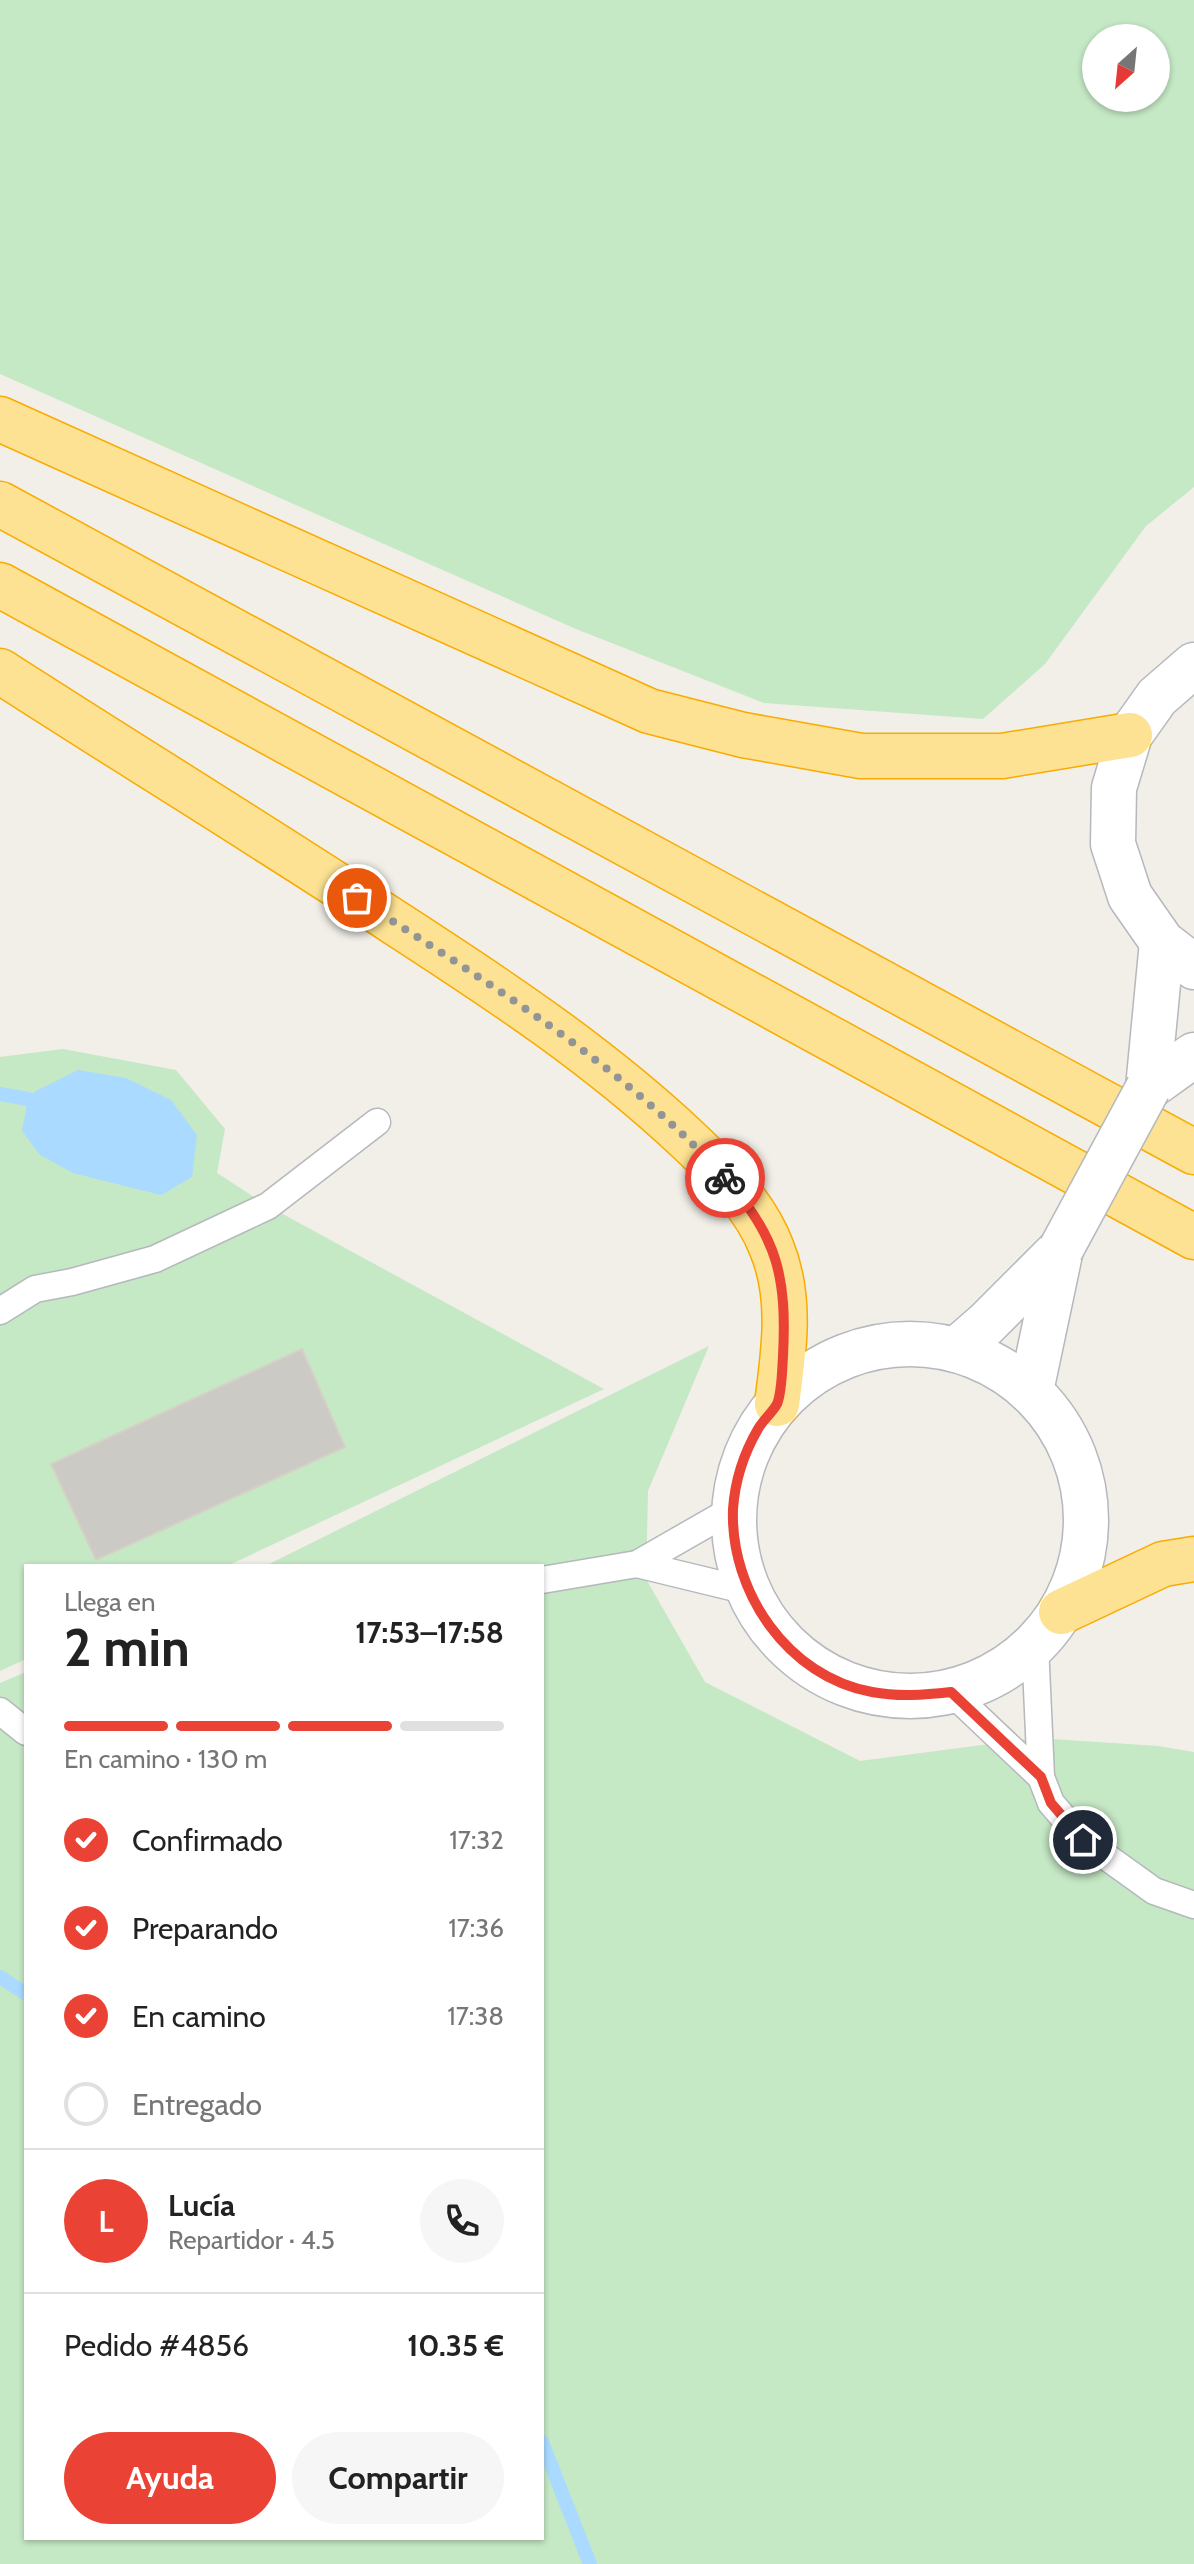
<!DOCTYPE html>
<html lang="es">
<meta charset="utf-8">
<style>
:root{--surface:#fff;--page:#f6f6f6;--text:#222;--muted:#767676;--line:#e0e0e0;--accent:#ea4335}
body{margin:0;font-family:Cabin,sans-serif;background:var(--page);color:var(--text);height:100vh;display:flex;flex-direction:column;font-size:30px;white-space:nowrap}
*{box-sizing:border-box;margin:0}
p{font-size:26px;color:var(--muted)}
.icon{flex:none;width:44px;height:44px;fill:none;stroke:currentColor;stroke-width:2;stroke-linecap:round;stroke-linejoin:round}
.map{position:relative;flex:1;overflow:hidden}
.panel{position:absolute;left:24px;top:1564px;width:520px;height:976px;display:flex;flex-direction:column;background:var(--surface);border-radius:0px;box-shadow:0 2px 6px #0004}
.panel>*{flex:none}
.needle{width:52px;rotate:207deg}
.fabs{position:absolute;left:1082px;top:24px;display:grid;gap:16px}
.fabs a{display:grid;place-items:center;width:88px;height:88px;border-radius:50%;background:var(--surface);box-shadow:0 2px 6px #0004;font-size:40px}
.pin{position:absolute;display:grid;place-items:center;width:68px;height:68px;color:#fff;margin:-34px;border:4px solid #fff;border-radius:50%;box-shadow:0 2px 8px #0007}
.courier{position:absolute;display:grid;place-items:center;width:80px;height:80px;margin:-40px;border:6px solid #ea4335;border-radius:50%;background:#fff;color:#222;box-shadow:0 2px 10px #0007}
.overview em{font-style:normal;font-weight:700}
.overview div{display:flex;flex-direction:column-reverse}
.overview{display:flex;align-items:center;justify-content:space-between;height:136px;padding:0 40px}
h1{font-size:52px;font-weight:700;line-height:60px}
.bar{display:grid;grid-template-columns:repeat(4,1fr);gap:12px 8px;align-content:center;height:96px;padding:0 40px}
.bar i{height:10px;border-radius:6px;background:var(--line)}
.bar .on{background:var(--accent)}
.bar p{grid-column:span 4}
.line{display:flex;align-items:center;gap:20px;padding:0 40px;border-top:2px solid var(--line)}
.line div{flex:1}
.round{display:grid;place-items:center;flex:none;width:84px;height:84px;border-radius:42px;background:var(--page)}
ol{padding:0 40px;list-style:none}
li{display:flex;align-items:center;gap:24px;height:88px}
li p{margin-inline-start:auto}
li .icon{padding:8px;border-radius:50%;background:var(--accent);color:#fff;stroke-width:4}
li:last-child{color:var(--muted)}
li i{width:44px;height:44px;border:4px solid var(--line);border-radius:50%}
.button{display:flex;gap:16px;margin-top:auto;padding:16px 40px}
.button a{flex:1;height:92px;border-radius:48px;background:var(--accent);color:#fff;font-size:32px;font-weight:700;line-height:92px;text-align:center}
.button a+a{background:var(--page);color:var(--text)}
.map>svg:first-child{display:block}
.green{fill:#c5e8c5;fill-rule:evenodd}
.water{fill:#aadaff}
.lines{fill:none;stroke-linecap:round;stroke-linejoin:round}
.stream{stroke:#aadaff;stroke-width:14}
.building{fill:#cccac5;stroke:#d6d1c6;stroke-width:2}
.lane-casing{stroke:#b5b8bc;stroke-width:29}
.street-casing{stroke:#b5b8bc;stroke-width:47}
.highway-casing{stroke:#f9ab00;stroke-width:47}
.lane{stroke:#fff;stroke-width:26}
.street{stroke:#fff;stroke-width:44}
.highway{stroke:#fde293;stroke-width:44}
.street-bridge-casing{stroke:#b5b8bc;stroke-width:47;stroke-linecap:butt}
.street-bridge{stroke:#fff;stroke-width:44}
.done{stroke:#929495;stroke-width:8;stroke-dasharray:0 14.4}
.route{stroke:#ea4335;stroke-width:10}
</style>
<div class="map">
<svg width="1194" height="2564" viewBox="0 0 1194 2564">
<rect width="100%" height="100%" fill="#f1efe8"/>
<!-- green -->
<g class="green">
<path d="M0,0H1194V487L1146,526L1045,664L983,719L764,703L576,629L0,374ZM1156,38V98H1096V38Z"/>
<polygon points="63,1049 176,1070 225,1129 217,1173 268,1206 604,1389 227,1566 26,1566 26,1659 0,1671 0,1057"/>
<polygon points="709,1346 648,1491 646,1579 705,1682 860,1761 1036,1738 1158,1746 1194,1752 1194,2564 0,2564 0,1683 26,1672 26,2538 542,2538 542,1566 265,1566"/>
</g>
<!-- water -->
<polygon class="water" points="78,1070 126,1078 171,1100 197,1135 192,1177 161,1195 73,1173 40,1155 22,1131 28,1099 34,1092"/>
<g class="lines">
<!-- stream -->
<g class="stream">
<polyline points="0,1094 28,1099"/>
<polyline points="0,1977 26,1994"/>
<polyline points="542,2442 590,2564"/>
</g>
</g>
<!-- building -->
<polygon class="building" points="302,1349 345,1447 96,1560 51,1464"/>
<g class="lines">
<!-- lane casing -->
<g class="lane-casing">
<g id="lane">
<polyline points="0,1311 35,1289 72,1282 155,1259 268,1206 377,1122"/>
<polyline points="637,1564 748,1591"/>
<polyline points="542,1580 637,1564 733,1509"/>
<polyline points="1035,1645 1041,1777 1051,1803 1083,1840 1154,1891 1194,1905"/>
<polyline points="951,1692 1041,1777"/>
<polyline points="0,1711 26,1732"/>
</g>
</g>
<!-- street casing -->
<g class="street-casing">
<g id="street">
<polyline points="1194,665 1157,697 1130,735 1114,788 1113,844 1130,896 1162,942 1194,967"/>
<polyline points="1148,1088 1162,942"/>
<polyline points="1148,1088 1194,1055"/>
<circle cx="910" cy="1520" r="176"/>
<polyline points="956,1350 986,1324 1061,1249"/>
<polyline points="1031,1391 1061,1249"/>
</g>
</g>
<!-- highway casing -->
<g class="highway-casing">
<g id="highway">
<polyline points="0,419 649,711 743,735 861,756 1002,756 1130,735"/>
<polyline points="0,504 1194,1152"/>
<polyline points="0,585 1194,1237"/>
<path d="M0,671C132,756 266,838 397,924C499,990 599,1056 688,1140C720,1170 756,1206 772,1249C792,1298 784,1352 777,1404"/>
<polyline points="1061,1612 1163,1564 1194,1559"/>
</g>
</g>
<!-- lane -->
<use href="#lane" class="lane"/>
<!-- street -->
<use href="#street" class="street"/>
<!-- highway -->
<use href="#highway" class="highway"/>
<!-- street-bridge casing -->
<g class="street-bridge-casing">
<polyline id="street-bridge" points="1061,1249 1148,1088"/>
</g>
<!-- street-bridge -->
<use href="#street-bridge" class="street-bridge"/>
</g>
<g class="lines">
<!-- done -->
<path class="done" d="M357,898C486,982 621,1063 725,1178"/>
<!-- route -->
<path class="route" d="M725,1178C778,1237 787,1278 783,1356C782,1370 782,1392 777,1404C772,1413 763,1420 758,1429C744,1453 735,1481 733,1509C730,1592 788,1677 872,1692C899,1697 924,1695 951,1692L1041,1777L1051,1803L1083,1840"/>
</g>
</svg>
<div class="fabs">
<a><svg class="needle" viewBox="-14 -14 28 28"><path d="M0-13l5 13h-10z" fill="#e53935"/><path d="M0 13l5-13h-10z" fill="#767676"/></svg></a>
</div>
<div class="pin" style="left:357px;top:898px;background:#ea580c"><svg class="icon" aria-label="bag" viewBox="0 0 24 24"><path d="M5 8h14l-1 12H6zM9 8a3 3 0 0 1 6 0"/></svg></div>
<div class="pin" style="left:1083px;top:1840px;background:#1f2937"><svg class="icon" aria-label="home" viewBox="0 0 24 24"><path d="M3 11l9-7 9 7M6 9v11h12V9"/></svg></div>
<div class="courier" style="left:725px;top:1178px"><svg class="icon" aria-label="bike" viewBox="0 0 24 24"><circle cx="6" cy="16" r="4"/><circle cx="18" cy="16" r="4"/><path d="M6 16l4-8h5l3 8M10 8l3 8H6M13 5h3"/></svg></div>
<section class="panel">
<div class="overview"><div><h1>2 min</h1><p>Llega en</p></div><em>17:53–17:58</em></div>
<div class="bar"><i class="on"></i><i class="on"></i><i class="on"></i><i></i><p>En camino · 130 m</p></div>
<ol>
<li><svg class="icon" aria-label="check" viewBox="0 0 24 24"><path d="M5 12l5 5 9-10"/></svg>Confirmado<p>17:32</p></li>
<li><svg class="icon" aria-label="check" viewBox="0 0 24 24"><path d="M5 12l5 5 9-10"/></svg>Preparando<p>17:36</p></li>
<li><svg class="icon" aria-label="check" viewBox="0 0 24 24"><path d="M5 12l5 5 9-10"/></svg>En camino<p>17:38</p></li>
<li><i></i>Entregado</li>
</ol>
<div class="line" style="height:144px"><b class="round" style="background:var(--accent);color:#fff">L</b><div><b>Lucía</b><p>Repartidor · 4.5</p></div><a class="round"><svg class="icon" aria-label="phone" viewBox="0 0 24 24"><path d="M5 4h4l2 5-3 2q2 4 5 5l2-3 5 2v4C11 20 4 13 5 4z"/></svg></a></div>
<div class="line" style="height:104px"><div>Pedido #4856</div><b>10.35 €</b></div>
<div class="button"><a>Ayuda</a><a>Compartir</a></div>
</section>
</div>
